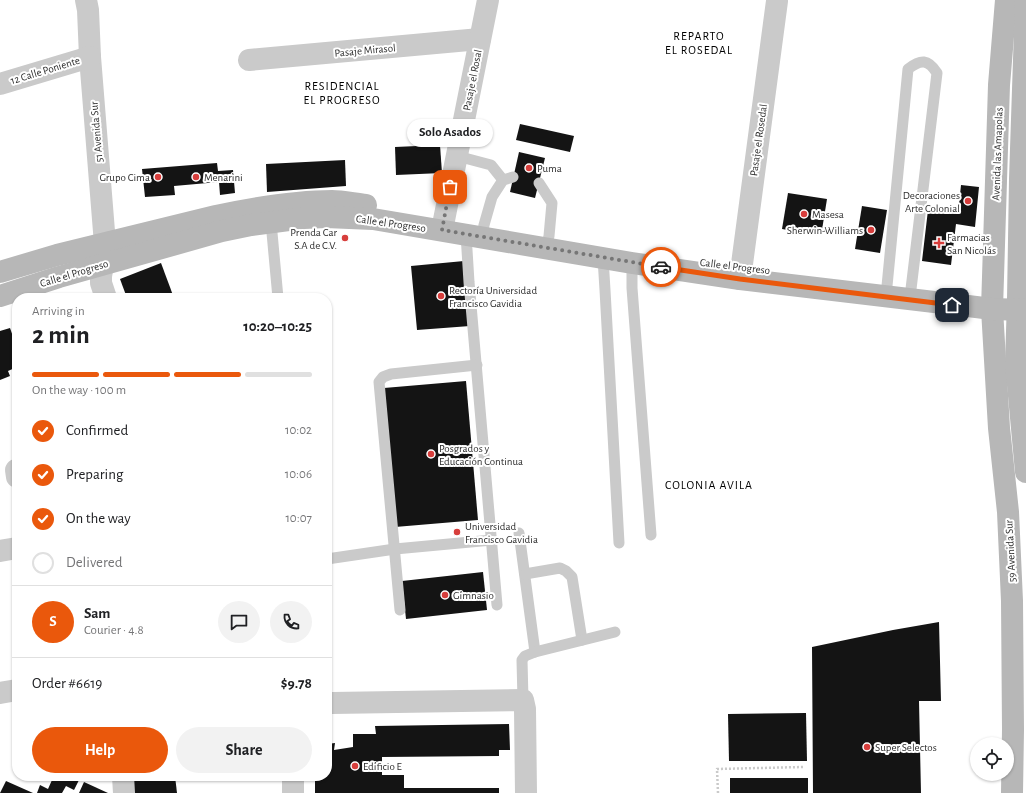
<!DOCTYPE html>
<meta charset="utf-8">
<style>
:root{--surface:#fff;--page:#f2f2f2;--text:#202124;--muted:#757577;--line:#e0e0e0;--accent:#ea580c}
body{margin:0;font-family:"Alegreya Sans",sans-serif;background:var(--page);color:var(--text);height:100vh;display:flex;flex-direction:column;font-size:15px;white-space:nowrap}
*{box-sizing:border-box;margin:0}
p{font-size:13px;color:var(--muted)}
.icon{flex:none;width:22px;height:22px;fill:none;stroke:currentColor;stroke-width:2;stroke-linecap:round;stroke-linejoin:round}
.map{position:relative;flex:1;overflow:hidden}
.sheet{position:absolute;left:12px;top:293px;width:320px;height:488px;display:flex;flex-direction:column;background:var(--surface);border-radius:16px;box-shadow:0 1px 3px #0004}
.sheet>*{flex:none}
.buttons{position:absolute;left:970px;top:737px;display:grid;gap:8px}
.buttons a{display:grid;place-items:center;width:44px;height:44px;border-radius:50%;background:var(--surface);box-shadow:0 1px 3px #0004;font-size:20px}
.pin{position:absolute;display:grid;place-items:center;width:34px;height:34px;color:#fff;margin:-17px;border-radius:8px;box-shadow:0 2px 6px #0006}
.courier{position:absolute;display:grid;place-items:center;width:40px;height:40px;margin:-20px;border:3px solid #ea580c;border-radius:50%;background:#fff;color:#222;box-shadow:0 1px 5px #0007}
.bubble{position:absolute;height:28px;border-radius:14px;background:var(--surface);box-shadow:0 1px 3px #0004;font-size:13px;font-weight:600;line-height:28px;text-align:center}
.summary em{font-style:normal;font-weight:600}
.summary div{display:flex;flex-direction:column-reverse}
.summary{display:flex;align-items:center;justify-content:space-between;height:68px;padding:0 20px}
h1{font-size:26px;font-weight:600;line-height:30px}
.bar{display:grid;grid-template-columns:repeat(4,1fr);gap:6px 4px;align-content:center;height:48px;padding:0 20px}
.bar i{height:5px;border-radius:3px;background:var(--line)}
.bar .on{background:var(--accent)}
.bar p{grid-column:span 4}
.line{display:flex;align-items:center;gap:10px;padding:0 20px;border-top:1px solid var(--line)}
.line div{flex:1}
.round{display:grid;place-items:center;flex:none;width:42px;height:42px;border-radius:21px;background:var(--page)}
ol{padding:0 20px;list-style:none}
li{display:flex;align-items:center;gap:12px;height:44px}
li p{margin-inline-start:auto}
li .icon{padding:4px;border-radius:50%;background:var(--accent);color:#fff;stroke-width:4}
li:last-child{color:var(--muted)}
li i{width:22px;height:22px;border:2px solid var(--line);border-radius:50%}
.button{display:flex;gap:8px;margin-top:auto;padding:8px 20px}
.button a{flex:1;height:46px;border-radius:24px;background:var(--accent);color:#fff;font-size:16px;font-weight:600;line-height:46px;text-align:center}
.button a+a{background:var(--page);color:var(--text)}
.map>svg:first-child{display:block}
.building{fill:#141414}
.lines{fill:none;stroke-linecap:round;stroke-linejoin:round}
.path{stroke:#cacaca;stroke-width:2.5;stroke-dasharray:2 2;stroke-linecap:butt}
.lane{stroke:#cacaca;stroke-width:11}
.street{stroke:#cacaca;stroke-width:22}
.secondary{stroke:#b7b7b7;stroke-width:22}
.done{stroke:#767676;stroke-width:4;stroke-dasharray:0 7.2}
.route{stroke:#ea580c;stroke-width:5}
.poi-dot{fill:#d73e3c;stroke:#fff;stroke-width:1.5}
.labels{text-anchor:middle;stroke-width:4;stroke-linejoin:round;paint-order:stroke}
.street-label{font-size:11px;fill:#2d2d2d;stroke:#fff}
.poi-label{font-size:11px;fill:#2d2d2d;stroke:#fff;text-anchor:start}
.neighbourhood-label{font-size:12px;letter-spacing:1px;fill:#000;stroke:#fff}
</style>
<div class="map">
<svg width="1026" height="793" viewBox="0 0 1026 793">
<rect width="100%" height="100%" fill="#fff"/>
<!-- building -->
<g class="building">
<polygon points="520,124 574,136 570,152 516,140"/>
<polygon points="440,145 442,173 396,175 395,147"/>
<polygon points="519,152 545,158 535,198 510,192"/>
<polygon points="345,160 346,186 267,192 266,164"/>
<polygon points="217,163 218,171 233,170 235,193 220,195 219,182 174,186 175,195 145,197 142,169"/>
<polygon points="961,185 979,187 975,227 956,224 951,265 922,261 928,210 958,214"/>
<polygon points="788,193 827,199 821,236 782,229"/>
<polygon points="862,206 887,210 880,253 855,249"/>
<polygon points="464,261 470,326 417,330 411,266"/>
<polygon points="161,263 174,298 127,298 120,279"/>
<polygon points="10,328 17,348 17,367 8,371 10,376 0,380 0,331"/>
<polygon points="466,381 478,520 395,527 384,388"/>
<polygon points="483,572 487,610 406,619 402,581"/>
<polygon points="939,622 941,701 919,701 921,793 813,793 812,647 893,630"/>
<polygon points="806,713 807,761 729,761 728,714"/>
<polygon points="509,724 510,750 499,750 499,756 382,757 382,775 404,775 404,788 499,788 499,793 315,793 315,776 327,776 327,744 335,743 334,750 353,747 353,734 376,734 375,726"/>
<polygon points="47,776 81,776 74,790 66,786 62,793 37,793 40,785 48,789 52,780 46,778"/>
<polygon points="131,776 175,776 177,793 133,793"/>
<rect x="730" y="778" width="78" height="15"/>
<polygon points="6,781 33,793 0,793"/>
<polygon points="84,782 108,793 79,793"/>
</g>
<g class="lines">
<!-- path -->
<polyline class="path" points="718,793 717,769 803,767"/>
<!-- lane -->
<g class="lane">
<polyline points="457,156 491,165 503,180"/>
<polyline points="539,183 552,203 549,236 546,248"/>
<polyline points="271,222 278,298"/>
<polyline points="466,234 469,282 497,605"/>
<polyline points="482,237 484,225 492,197 503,180 513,177"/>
<polyline points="603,258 605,290 619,543"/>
<polyline points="632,263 632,288 651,535"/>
<path d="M887,286L908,69C921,59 928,59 937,73L911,289"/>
<polyline points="519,533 535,652"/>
<polyline points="327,559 395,549 492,540"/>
<polyline points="525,574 560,568 566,571 572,577 582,640"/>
<polyline points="400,610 379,382 383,377 391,374 477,365"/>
<polyline points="523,700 522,660 525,656 535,652 615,632"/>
</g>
<!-- street -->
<g class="street">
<polyline points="86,0 88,10 90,57 105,244 102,254 103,265 101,276 101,283 106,298"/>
<polyline points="249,60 480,39"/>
<polyline points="0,84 90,57"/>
<polyline points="442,230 488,0"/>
<polyline points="740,279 777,1"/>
<polyline points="16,470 17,477"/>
<polyline points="0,551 17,548"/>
<polyline points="0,693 17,690"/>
<polyline points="327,703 332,703 523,700 525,709 526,793"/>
<polyline points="123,776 124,793"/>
<polyline points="293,793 293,776"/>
</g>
<!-- secondary -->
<g class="secondary">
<polyline points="1006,0 999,85 992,309 999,428 1008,512 1012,601 1013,730 1012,793"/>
<polyline points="1026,0 1020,179 1018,300 1016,363 1026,472"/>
<path d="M0,272L57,255L216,216C254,208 293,201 332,201C343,201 355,204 366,205"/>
<polyline points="0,296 59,277 222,231 251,225 304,218 326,217 373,219 632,263 740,279 968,306 992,309 1026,310"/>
</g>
</g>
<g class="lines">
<!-- done -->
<polyline class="done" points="450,187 442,230 661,267"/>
<!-- route -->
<polyline class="route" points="661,267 740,279 952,305"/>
</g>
<!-- markers -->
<g class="poi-dot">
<circle cx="529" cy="168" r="4"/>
<circle cx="158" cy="177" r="4"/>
<circle cx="196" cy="177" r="4"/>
<circle cx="968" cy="201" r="4"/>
<circle cx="804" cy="214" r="4"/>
<circle cx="871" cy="230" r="4"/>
<circle cx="345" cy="238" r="4"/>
<path d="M937 237h4v4h4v4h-4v4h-4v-4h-4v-4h4z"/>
<circle cx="441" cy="296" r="4"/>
<circle cx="431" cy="454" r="4"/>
<circle cx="457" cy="532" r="4"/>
<circle cx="445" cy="595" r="4"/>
<circle cx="867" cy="747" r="4"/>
<circle cx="355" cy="766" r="4"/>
</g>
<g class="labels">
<!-- street labels -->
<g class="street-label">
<text transform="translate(365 50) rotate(-5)" y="4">Pasaje Mirasol</text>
<text transform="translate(45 70) rotate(-17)" y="4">12 Calle Poniente</text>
<text transform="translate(472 80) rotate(-79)" y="4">Pasaje el Rosal</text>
<text transform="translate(96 132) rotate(-95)" y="4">51 Avenida Sur</text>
<text transform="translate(758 140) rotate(-82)" y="4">Pasaje el Rosedal</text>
<text transform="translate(997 154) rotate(-88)" y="4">Avenida las Amapolas</text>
<text transform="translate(391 223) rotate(8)" y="4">Calle el Progreso</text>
<text transform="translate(735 266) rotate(7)" y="4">Calle el Progreso</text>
<text transform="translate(74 273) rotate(-17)" y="4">Calle el Progreso</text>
<text transform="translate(1010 551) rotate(-93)" y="4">59 Avenida Sur</text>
</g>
<!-- poi labels -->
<g class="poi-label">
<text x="537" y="172">Puma</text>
<text x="150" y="181" text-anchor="end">Grupo Cima</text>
<text x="204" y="181">Menarini</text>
<text x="960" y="199" text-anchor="end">Decoraciones<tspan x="960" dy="13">Arte Colonial</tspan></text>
<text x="812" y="218">Masesa</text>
<text x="863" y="234" text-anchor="end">Sherwin-Williams</text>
<text x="337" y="236" text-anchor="end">Prenda Car<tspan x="337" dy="13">S.A de C.V.</tspan></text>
<text x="947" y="241">Farmacias<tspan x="947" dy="13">San Nicolás</tspan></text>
<text x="449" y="294">Rectoría Universidad<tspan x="449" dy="13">Francisco Gavidia</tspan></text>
<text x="439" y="452">Posgrados y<tspan x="439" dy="13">Educación Continua</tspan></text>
<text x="465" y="530">Universidad<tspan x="465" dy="13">Francisco Gavidia</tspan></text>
<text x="453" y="599">Gimnasio</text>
<text x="875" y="751">Super Selectos</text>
<text x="363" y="770">Edificio E</text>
</g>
<!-- neighbourhood labels -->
<g class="neighbourhood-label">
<text x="699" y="40">REPARTO<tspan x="699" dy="14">EL ROSEDAL</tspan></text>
<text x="342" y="90">RESIDENCIAL<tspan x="342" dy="14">EL PROGRESO</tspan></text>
<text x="709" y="489">COLONIA AVILA</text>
</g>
</g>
</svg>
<div class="buttons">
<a><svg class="icon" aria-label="locate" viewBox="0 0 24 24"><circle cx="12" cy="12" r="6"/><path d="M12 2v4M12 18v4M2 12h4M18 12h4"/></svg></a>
</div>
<div class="pin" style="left:450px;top:187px;background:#ea580c"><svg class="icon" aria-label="bag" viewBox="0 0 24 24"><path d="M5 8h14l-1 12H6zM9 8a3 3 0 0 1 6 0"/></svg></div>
<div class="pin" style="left:952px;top:305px;background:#1f2937"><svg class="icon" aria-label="home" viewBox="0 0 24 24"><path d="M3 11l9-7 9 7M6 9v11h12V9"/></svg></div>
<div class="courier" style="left:661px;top:267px"><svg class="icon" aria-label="car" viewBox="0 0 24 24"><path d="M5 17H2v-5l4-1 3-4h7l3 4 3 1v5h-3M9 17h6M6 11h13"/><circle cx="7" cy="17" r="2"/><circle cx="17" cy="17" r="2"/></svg></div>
<div class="bubble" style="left:407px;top:119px;width:86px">Solo Asados</div>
<section class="sheet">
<div class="summary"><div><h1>2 min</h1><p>Arriving in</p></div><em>10:20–10:25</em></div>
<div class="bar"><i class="on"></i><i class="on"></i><i class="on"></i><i></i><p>On the way · 100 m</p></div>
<ol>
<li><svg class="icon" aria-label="check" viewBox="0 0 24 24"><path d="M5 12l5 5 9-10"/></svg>Confirmed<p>10:02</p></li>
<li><svg class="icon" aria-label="check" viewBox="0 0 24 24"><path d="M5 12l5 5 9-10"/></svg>Preparing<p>10:06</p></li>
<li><svg class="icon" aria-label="check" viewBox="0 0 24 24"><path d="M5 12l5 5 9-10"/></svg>On the way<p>10:07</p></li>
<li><i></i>Delivered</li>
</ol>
<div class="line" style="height:72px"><b class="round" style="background:var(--accent);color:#fff">S</b><div><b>Sam</b><p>Courier · 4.8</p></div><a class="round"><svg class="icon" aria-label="chat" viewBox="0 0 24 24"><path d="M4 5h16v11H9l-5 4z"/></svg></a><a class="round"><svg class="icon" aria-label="phone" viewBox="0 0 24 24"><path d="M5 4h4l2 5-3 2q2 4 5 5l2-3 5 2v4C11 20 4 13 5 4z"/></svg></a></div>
<div class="line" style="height:52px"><div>Order #6619</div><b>$9.78</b></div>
<div class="button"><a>Help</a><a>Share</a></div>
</section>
</div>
